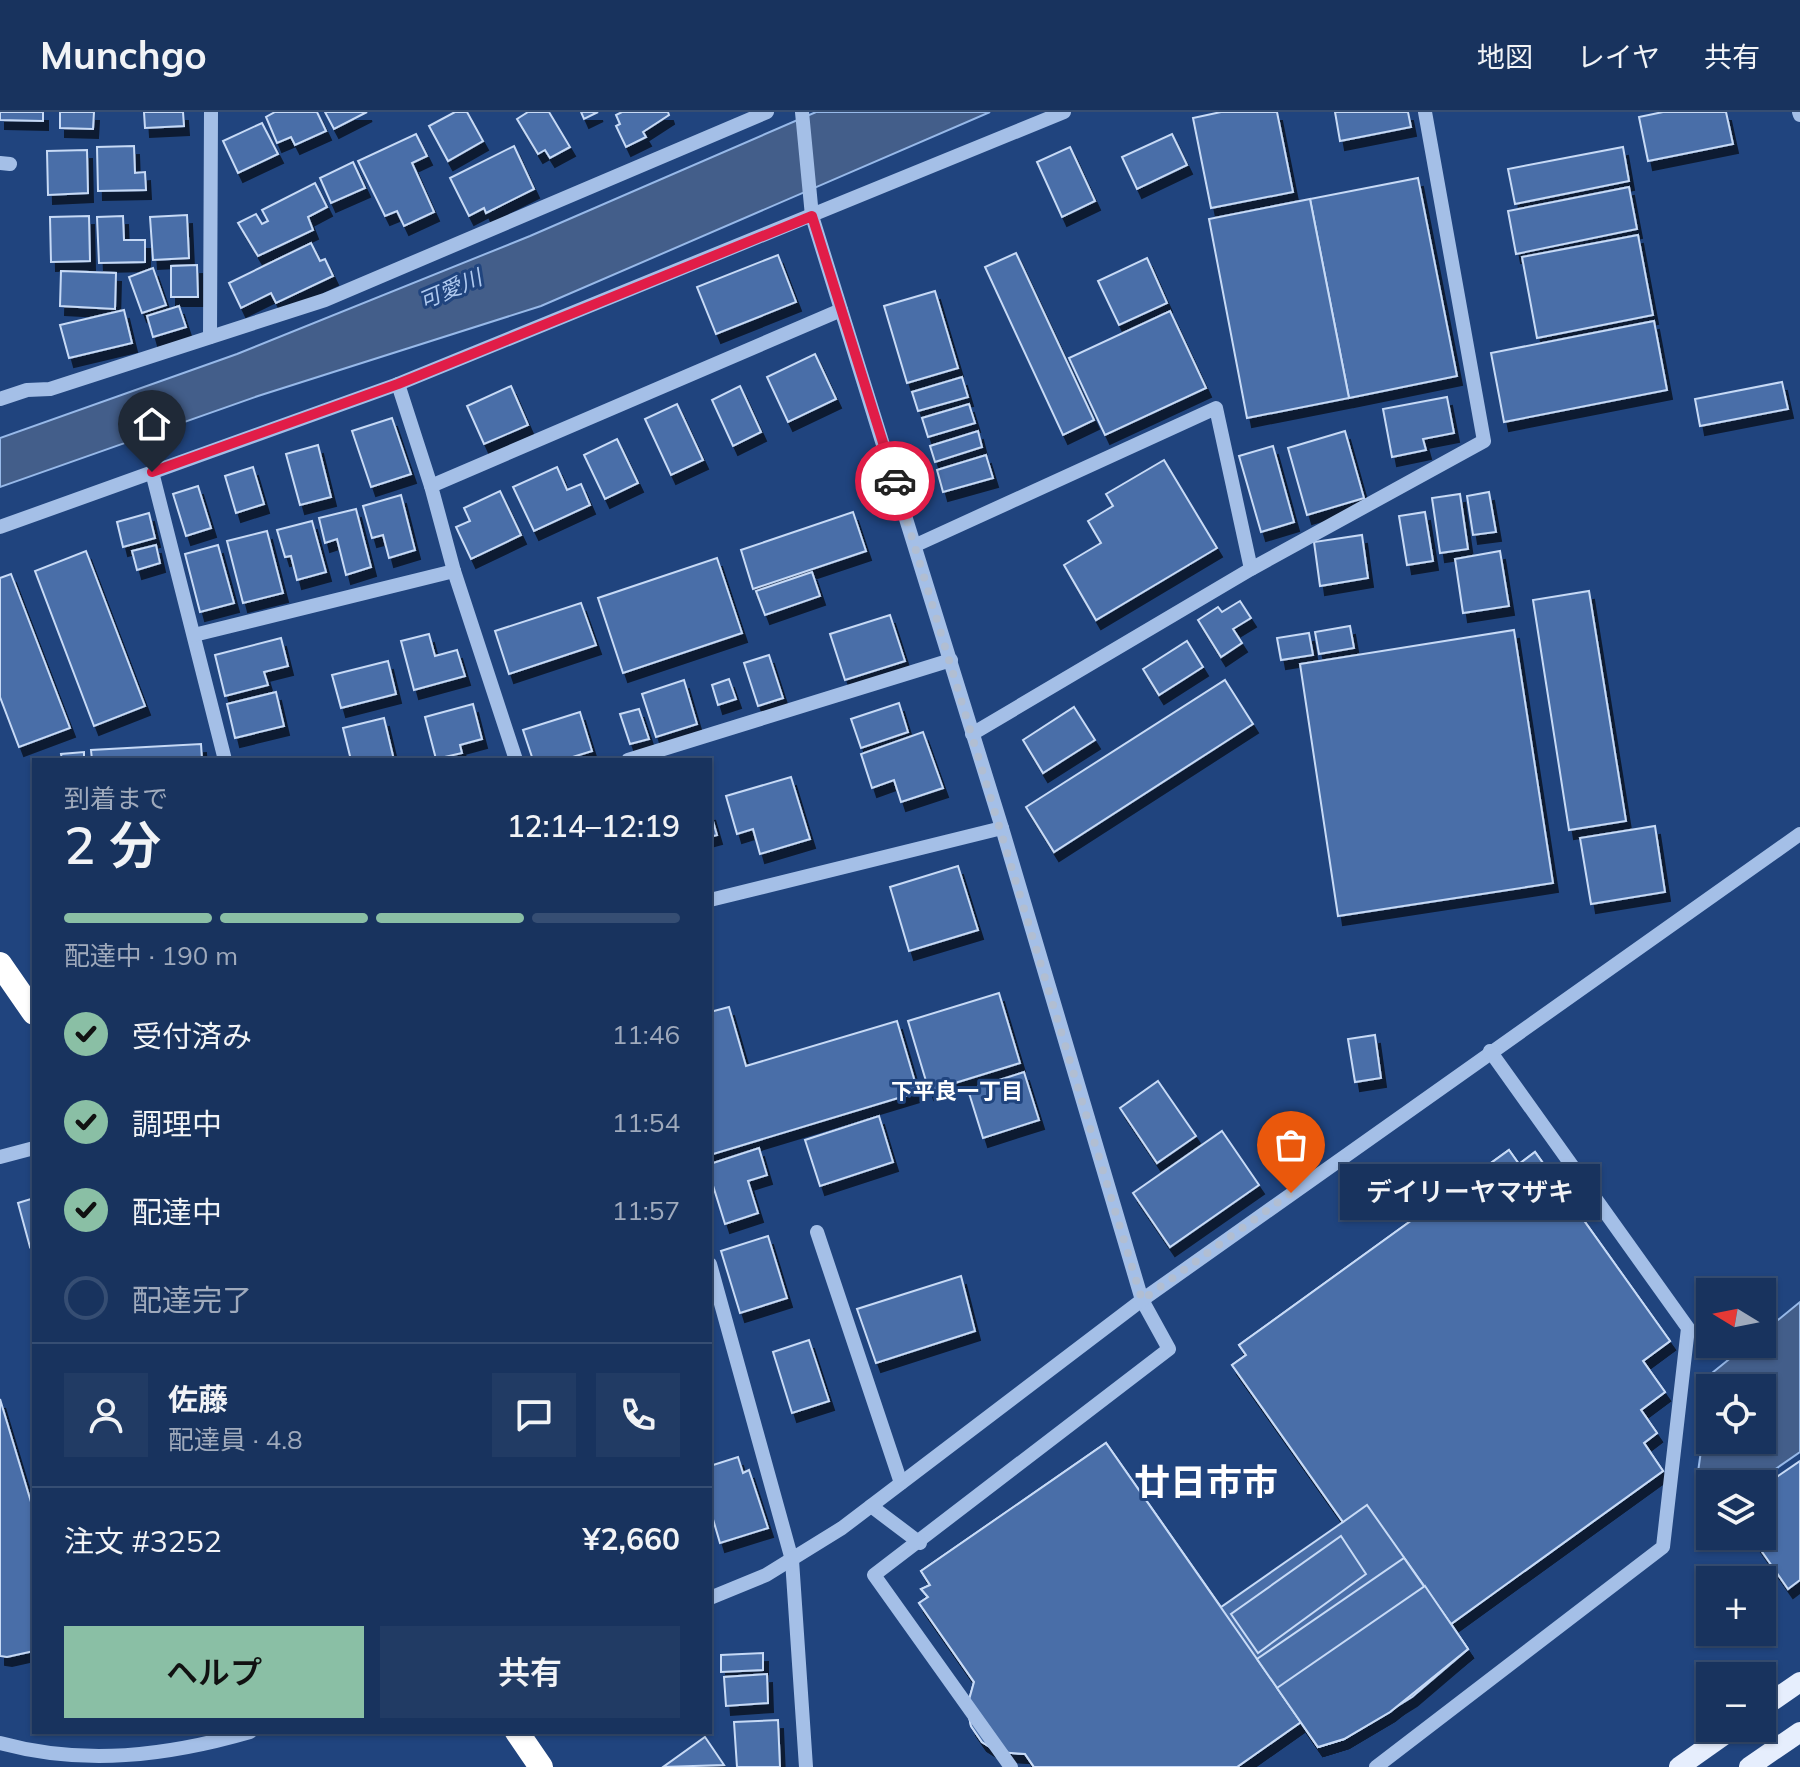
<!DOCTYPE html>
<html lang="ja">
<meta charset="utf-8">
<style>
:root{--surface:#18335e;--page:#213b64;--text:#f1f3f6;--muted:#9faabc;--line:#364e73;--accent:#8abfa5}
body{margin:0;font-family:Mulish,"Noto Sans JP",sans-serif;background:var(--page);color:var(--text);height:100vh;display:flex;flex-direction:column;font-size:30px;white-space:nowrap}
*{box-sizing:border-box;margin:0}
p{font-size:26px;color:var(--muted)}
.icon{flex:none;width:44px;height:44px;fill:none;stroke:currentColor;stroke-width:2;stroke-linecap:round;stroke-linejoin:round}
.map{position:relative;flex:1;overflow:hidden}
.side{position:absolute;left:32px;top:646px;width:680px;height:976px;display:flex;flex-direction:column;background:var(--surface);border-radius:0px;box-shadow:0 2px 6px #0004,0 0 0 2px var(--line)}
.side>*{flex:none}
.needle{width:52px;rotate:280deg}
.tools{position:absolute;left:1696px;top:1166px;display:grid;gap:16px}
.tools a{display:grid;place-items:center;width:80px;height:80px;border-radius:0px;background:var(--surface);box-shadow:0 2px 6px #0004,0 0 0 2px var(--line);font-size:40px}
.pin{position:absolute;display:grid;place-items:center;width:68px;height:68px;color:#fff;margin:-82px -34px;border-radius:50% 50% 50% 0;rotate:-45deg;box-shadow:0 0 8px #0007}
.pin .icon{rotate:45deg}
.courier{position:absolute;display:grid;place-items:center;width:80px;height:80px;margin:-40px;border:6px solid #e11d48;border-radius:50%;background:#fff;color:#222;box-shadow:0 2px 10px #0007}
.bubble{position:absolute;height:56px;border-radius:0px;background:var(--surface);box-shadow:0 2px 6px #0004,0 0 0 2px var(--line);font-size:26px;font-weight:600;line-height:56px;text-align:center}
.overview em{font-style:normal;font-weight:600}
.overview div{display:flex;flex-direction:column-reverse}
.overview{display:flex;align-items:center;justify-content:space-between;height:136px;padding:0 32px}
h1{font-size:52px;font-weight:600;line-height:60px}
.bar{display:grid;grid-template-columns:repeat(4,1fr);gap:12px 8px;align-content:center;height:96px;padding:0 32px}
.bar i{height:10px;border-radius:6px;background:var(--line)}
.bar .selected{background:var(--accent)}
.bar p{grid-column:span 4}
.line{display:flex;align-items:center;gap:20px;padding:0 32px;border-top:2px solid var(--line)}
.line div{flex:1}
.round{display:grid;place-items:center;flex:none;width:84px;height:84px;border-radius:0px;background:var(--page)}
ol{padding:0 32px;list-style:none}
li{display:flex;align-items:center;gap:24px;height:88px}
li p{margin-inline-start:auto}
li .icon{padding:8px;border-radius:50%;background:var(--accent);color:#111;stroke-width:4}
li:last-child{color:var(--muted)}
li i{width:44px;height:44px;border:4px solid var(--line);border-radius:50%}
.cta{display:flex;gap:16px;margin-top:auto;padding:16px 32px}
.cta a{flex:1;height:92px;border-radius:0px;background:var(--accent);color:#111;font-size:32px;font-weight:600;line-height:92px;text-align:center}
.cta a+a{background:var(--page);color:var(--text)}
header{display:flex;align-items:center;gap:48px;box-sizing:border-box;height:112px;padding:0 40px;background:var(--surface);border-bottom:2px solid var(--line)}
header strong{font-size:38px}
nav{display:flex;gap:44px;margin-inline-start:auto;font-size:28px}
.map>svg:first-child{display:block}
.water{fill:#435e8a;stroke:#97b9e9;stroke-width:2;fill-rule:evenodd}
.building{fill:#486ea8;stroke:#c7daf6;stroke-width:2;filter:url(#shadow)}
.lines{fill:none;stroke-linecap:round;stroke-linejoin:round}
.minor{stroke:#a4bfe7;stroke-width:14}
.major{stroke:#e6eefd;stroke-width:20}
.highway{stroke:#fff;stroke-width:24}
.done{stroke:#b1bed2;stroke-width:8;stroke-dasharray:0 14.4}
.route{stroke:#e11d48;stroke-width:10}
.labels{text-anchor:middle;stroke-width:6;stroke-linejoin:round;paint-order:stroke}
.water-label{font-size:22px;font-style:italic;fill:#afc9ef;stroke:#20447e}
.neighbourhood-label{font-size:22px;font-weight:bold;fill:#fff;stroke:#20447e}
.town-label{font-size:36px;font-weight:bold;fill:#fff;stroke:#20447e}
</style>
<header>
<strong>Munchgo</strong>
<nav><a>地図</a><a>レイヤ</a><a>共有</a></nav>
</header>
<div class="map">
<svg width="1800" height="1655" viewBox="0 0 1800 1655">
<defs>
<filter id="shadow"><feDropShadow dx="5" dy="9" stdDeviation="0" flood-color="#0009"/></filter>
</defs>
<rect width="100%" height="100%" fill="#20447e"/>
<!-- water -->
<g class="water">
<polygon points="816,0 990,0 541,194 258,284 0,375 0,326 237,242 530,124"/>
<path d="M1800,1190V1340L1754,1372H1710V1376L1698,1360L1712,1261L1748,1232H1762V1221ZM1710,1276H1762V1328H1710Z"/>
</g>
<!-- building -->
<g class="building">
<polygon points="0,0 43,0 43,9 0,8"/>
<polygon points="60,0 94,0 93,17 60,16"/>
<polygon points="144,0 183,0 184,14 145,16"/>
<polygon points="275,0 317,0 326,19 295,33 291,25 277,31 266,5"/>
<polygon points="325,0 367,0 334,17"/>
<polygon points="455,0 467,0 483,29 448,49 429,14"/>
<polygon points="528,0 549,0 570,35 550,46 545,38 538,42 517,7"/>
<polygon points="581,0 598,0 584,7"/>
<polygon points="622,0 668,0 669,3 643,20 646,25 626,35 616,14 620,12 616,3"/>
<polygon points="1221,0 1277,0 1293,80 1211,96 1193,6"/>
<polygon points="1335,0 1408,0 1411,15 1340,29"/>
<polygon points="1663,0 1726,0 1733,32 1648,49 1639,5"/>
<polygon points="262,11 278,42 238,61 223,29"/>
<polygon points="416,22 427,44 412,51 434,100 404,114 397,99 385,104 358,49"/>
<polygon points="1172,22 1187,53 1137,77 1122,45"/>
<polygon points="134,34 135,61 145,60 146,78 98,79 97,35"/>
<polygon points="514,34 534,77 486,101 484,96 469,104 450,66"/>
<polygon points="1070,35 1095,89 1062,105 1037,50"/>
<polygon points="1623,35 1629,69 1515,92 1508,57"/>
<polygon points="87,38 88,81 48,83 47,39"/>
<polygon points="353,50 365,76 331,91 320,66"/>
<polygon points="1418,66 1457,264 1349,286 1310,87"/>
<polygon points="315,71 327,95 308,105 313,118 258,144 238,111 256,102 262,112 268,109 262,98"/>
<polygon points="1629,75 1637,117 1516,142 1508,99"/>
<polygon points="1310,87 1349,286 1247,306 1209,107"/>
<polygon points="187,103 189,146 153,148 150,105"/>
<polygon points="89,104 90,149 51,150 50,105"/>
<polygon points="123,104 124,128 145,128 145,150 99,151 97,105"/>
<polygon points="1638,123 1653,203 1537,226 1522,145"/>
<polygon points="311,131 320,149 325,147 333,164 276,191 271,181 241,196 229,171"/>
<polygon points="1016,141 1094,308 1063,323 985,155"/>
<polygon points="778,143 796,190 716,222 697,175"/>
<polygon points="1147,146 1167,191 1119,213 1098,169"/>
<polygon points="197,153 198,185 171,185 171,154"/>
<polygon points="153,156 166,193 142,201 129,165"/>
<polygon points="61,159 116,161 115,197 60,194"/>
<polygon points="935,179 958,256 907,271 884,194"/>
<polygon points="179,194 186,215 153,225 147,204"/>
<polygon points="124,198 132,231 69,246 60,213"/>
<polygon points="1170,199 1206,276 1105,323 1069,246"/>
<polygon points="1654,209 1667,278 1504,310 1491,241"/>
<polygon points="815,242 836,287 788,310 767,265"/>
<polygon points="962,265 968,285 918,299 912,280"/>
<polygon points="1782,270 1788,297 1700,314 1695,287"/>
<polygon points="511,274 528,313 484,332 467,294"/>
<polygon points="740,274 761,320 733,334 712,288"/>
<polygon points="1447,285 1454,321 1423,327 1426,338 1392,345 1383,297"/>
<polygon points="677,292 703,348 671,363 645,307"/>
<polygon points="969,292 975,311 928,325 922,306"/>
<polygon points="392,306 411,362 371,375 352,319"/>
<polygon points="978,319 982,335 935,350 930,334"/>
<polygon points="1345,319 1364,386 1307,403 1288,336"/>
<polygon points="617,327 638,371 605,387 584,343"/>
<polygon points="318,333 331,385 300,393 286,342"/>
<polygon points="1273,334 1294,410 1261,420 1239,344"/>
<polygon points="986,343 993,366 943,380 937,358"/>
<polygon points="1164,348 1217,436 1096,508 1064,453 1101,431 1088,409 1113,394 1106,382"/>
<polygon points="253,355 264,392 236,401 225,364"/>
<polygon points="557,355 567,378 581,372 590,393 534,419 513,375"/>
<polygon points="198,374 211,416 186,424 173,382"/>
<polygon points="500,379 521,423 471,447 456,415 470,409 464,396"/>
<polygon points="1489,380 1496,420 1473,423 1467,384"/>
<polygon points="1460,382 1468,437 1440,441 1432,386"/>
<polygon points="401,383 415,438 389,446 383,423 372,426 363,394"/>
<polygon points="356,397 371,455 346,463 337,427 325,431 319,406"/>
<polygon points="853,400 866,439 753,477 741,438"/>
<polygon points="1425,400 1433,449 1407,453 1399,404"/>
<polygon points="149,401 155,426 123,435 117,410"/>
<polygon points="312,409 326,460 297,468 291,444 285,445 277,418"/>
<polygon points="267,419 283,481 243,491 227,429"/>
<polygon points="1362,423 1368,466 1320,474 1314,430"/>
<polygon points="156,433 160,451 137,458 132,439"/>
<polygon points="218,433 234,491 200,500 185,442"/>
<polygon points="86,439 145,594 94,614 35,459"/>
<polygon points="1500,439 1509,494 1463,501 1455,447"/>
<polygon points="717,446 742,521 623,561 598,486"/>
<polygon points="812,460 820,484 765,503 756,479"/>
<polygon points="11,462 70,616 19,635 0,585 0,466"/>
<polygon points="1589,479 1626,709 1569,718 1533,488"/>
<polygon points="1240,489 1251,506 1233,517 1242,531 1221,545 1198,508 1218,495 1222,500"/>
<polygon points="581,491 596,533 509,562 495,519"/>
<polygon points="890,503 905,549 845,568 830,522"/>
<polygon points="1350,514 1354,536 1319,542 1315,520"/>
<polygon points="1514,518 1553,771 1338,804 1300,552"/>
<polygon points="1309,521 1313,543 1281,548 1277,526"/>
<polygon points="429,522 435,544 457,538 465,564 414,578 401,529"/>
<polygon points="281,526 288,554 264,560 268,573 225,584 215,543"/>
<polygon points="1187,529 1203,555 1159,583 1143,557"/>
<polygon points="769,543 783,586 758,594 744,551"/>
<polygon points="388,549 396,582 341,596 332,563"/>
<polygon points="729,567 736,587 718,593 712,573"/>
<polygon points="684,568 697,612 656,625 642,582"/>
<polygon points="1225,568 1253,612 1054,740 1026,695"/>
<polygon points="276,580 284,614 235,626 227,592"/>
<polygon points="899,591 908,620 861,636 851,607"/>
<polygon points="473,592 482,627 460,633 462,641 436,647 425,605"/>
<polygon points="1074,595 1095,628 1043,661 1023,628"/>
<polygon points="639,597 649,627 630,632 620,602"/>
<polygon points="580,600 592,639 563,648 533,648 523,618"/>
<polygon points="384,606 394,648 351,648 343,616"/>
<polygon points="923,620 943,676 901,690 894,668 872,676 861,642"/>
<polygon points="201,632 202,648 92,648 91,638"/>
<polygon points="84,640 84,648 62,648 61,642"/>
<polygon points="791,665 810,727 760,742 753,717 737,722 726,684"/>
<polygon points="710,699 717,723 710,725"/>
<polygon points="1655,714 1665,780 1591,792 1580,726"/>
<polygon points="958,754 978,818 909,839 890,775"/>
<polygon points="999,881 1020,951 929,979 908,909"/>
<polygon points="729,895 746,954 897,909 918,980 710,1043 710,900"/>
<polygon points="1375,923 1381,966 1355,970 1348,927"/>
<polygon points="1024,960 1039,1008 983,1026 968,978"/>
<polygon points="1158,969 1196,1024 1157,1051 1120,996"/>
<polygon points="879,1004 893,1050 820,1074 805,1028"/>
<polygon points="1222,1019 1259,1073 1170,1135 1133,1081"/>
<polygon points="759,1036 767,1063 748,1069 758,1101 725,1112 710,1064 710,1052"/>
<polygon points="1509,1038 1519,1052 1535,1040 1670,1229 1643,1249 1665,1280 1641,1298 1657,1321 1644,1331 1663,1359 1451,1512 1468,1537 1412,1585 1344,1627 1318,1635 1301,1610 1237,1655 1034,1655 1025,1642 998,1640 982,1630 971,1614 967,1595 974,1570 919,1491 928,1485 921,1477 930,1473 921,1459 1106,1331 1221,1495 1343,1410 1232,1253 1246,1243 1239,1233"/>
<polygon points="1509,1038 1519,1052 1535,1040 1670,1229 1643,1249 1665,1280 1641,1298 1657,1321 1644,1331 1663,1359 1451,1512 1367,1393 1343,1410 1232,1253 1246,1243 1239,1233"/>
<polygon points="34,1086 34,1132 30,1135 18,1091"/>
<polygon points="768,1124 787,1186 740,1201 721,1139"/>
<polygon points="961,1164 975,1219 876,1251 857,1197"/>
<polygon points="809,1228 829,1289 792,1301 773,1240"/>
<polygon points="0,1287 34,1400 34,1539 7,1545 0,1544"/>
<polygon points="1106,1331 1301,1610 1237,1655 1034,1655 1025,1642 998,1640 982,1630 971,1614 967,1595 974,1570 919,1491 928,1485 921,1477 930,1473 921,1459"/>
<polygon points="738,1345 743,1361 749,1358 768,1416 720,1431 710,1397 710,1354"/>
<polygon points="1800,1349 1800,1468 1788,1477 1751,1424 1762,1424 1762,1375"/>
<polygon points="1341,1424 1366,1462 1258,1541 1231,1502"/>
<polygon points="1404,1446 1468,1537 1390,1600 1344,1627 1318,1635 1257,1547"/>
<polygon points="1425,1474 1468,1537 1390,1600 1344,1627 1318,1635 1277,1576"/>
<polygon points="763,1541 763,1558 721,1560 721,1543"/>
<polygon points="767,1562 768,1591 726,1594 724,1565"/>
<polygon points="778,1608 780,1655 737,1655 734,1610"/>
<polygon points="705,1625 724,1653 663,1655"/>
</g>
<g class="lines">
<!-- minor -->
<g class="minor">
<polyline points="802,0 812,104 1002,716 1142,1188 1169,1237 874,1463 1011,1655"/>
<polyline points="1799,0 1800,3"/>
<polyline points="0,51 10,52"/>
<polyline points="210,225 211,0"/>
<polyline points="398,272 431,374"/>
<polyline points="0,287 27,278 50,277 325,188 767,0"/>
<polyline points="152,360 225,648"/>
<polyline points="0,415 398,272 1064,0"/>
<polyline points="916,433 1216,296 1251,457"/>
<polyline points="194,523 454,459"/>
<polyline points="972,622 1251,457 1484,329 1425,0"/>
<polyline points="516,648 454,459 431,374 841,198"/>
<polyline points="628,648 951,548"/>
<polyline points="710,788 1002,716"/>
<polyline points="0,1045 34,1036"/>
<polyline points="817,1120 901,1371"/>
<polyline points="710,1152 792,1448 806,1655"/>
<polyline points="871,1394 920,1431"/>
<polyline points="710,1486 766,1463 842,1416 1142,1188 1800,722"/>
<path d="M0,1631C84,1654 167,1644 250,1620"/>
<polyline points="1376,1655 1663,1435 1688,1216 1490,939"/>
</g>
<!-- major -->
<g class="major">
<polyline points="1762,1596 1800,1570"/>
<polyline points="1679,1655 1734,1616"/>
<polyline points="1749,1655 1800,1620"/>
</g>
<!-- highway -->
<g class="highway">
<polyline points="0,852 34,901"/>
<polyline points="517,1620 541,1655"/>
</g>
</g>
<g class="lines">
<!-- done -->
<polyline class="done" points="895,369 1142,1188 1291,1081"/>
<!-- route -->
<polyline class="route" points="152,360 398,272 812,104 895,369"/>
</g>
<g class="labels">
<!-- water labels -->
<g class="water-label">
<text transform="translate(450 177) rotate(-23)" y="8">可愛川</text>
</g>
<!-- neighbourhood labels -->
<g class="neighbourhood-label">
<text x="957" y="987">下平良一丁目</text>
</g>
<!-- town labels -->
<g class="town-label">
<text x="1206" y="1383">廿日市市</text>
</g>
</g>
</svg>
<div class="tools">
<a><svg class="needle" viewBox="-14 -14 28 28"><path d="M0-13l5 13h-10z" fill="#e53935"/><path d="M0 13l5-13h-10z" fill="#9faabc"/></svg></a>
<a><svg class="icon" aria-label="locate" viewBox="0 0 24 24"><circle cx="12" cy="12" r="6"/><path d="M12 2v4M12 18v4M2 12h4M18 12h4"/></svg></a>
<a><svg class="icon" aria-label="layers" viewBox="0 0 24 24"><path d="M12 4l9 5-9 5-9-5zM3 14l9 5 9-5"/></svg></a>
<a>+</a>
<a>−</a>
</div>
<div class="pin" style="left:1291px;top:1081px;background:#ea580c"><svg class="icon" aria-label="bag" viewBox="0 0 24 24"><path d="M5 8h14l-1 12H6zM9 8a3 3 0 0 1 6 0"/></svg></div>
<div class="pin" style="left:152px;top:360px;background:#1f2937"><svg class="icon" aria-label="home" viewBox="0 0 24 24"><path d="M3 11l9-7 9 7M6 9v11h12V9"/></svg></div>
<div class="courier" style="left:895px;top:369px"><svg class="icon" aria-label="car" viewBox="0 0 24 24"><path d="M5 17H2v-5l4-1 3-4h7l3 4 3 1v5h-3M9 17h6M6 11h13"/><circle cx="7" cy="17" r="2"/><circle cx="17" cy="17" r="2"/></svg></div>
<div class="bubble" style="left:1340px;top:1052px;width:260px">デイリーヤマザキ</div>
<section class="side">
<div class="overview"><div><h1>2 分</h1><p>到着まで</p></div><em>12:14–12:19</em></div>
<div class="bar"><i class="selected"></i><i class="selected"></i><i class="selected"></i><i></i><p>配達中 · 190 m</p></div>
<ol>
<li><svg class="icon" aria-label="check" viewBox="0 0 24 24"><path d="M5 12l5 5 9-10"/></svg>受付済み<p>11:46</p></li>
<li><svg class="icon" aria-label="check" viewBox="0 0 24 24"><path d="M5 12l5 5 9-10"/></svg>調理中<p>11:54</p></li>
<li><svg class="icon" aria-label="check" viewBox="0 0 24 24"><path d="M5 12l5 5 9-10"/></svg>配達中<p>11:57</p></li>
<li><i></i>配達完了</li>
</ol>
<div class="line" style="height:144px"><a class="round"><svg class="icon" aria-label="person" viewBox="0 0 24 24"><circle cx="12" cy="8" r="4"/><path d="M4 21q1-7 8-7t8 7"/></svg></a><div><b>佐藤</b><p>配達員 · 4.8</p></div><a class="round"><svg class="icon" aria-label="chat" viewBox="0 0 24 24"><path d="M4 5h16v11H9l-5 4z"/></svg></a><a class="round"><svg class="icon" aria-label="phone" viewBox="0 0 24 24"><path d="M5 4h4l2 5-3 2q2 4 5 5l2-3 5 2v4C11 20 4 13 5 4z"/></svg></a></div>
<div class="line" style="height:104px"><div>注文 #3252</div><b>¥2,660</b></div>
<div class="cta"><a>ヘルプ</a><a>共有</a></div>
</section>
</div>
